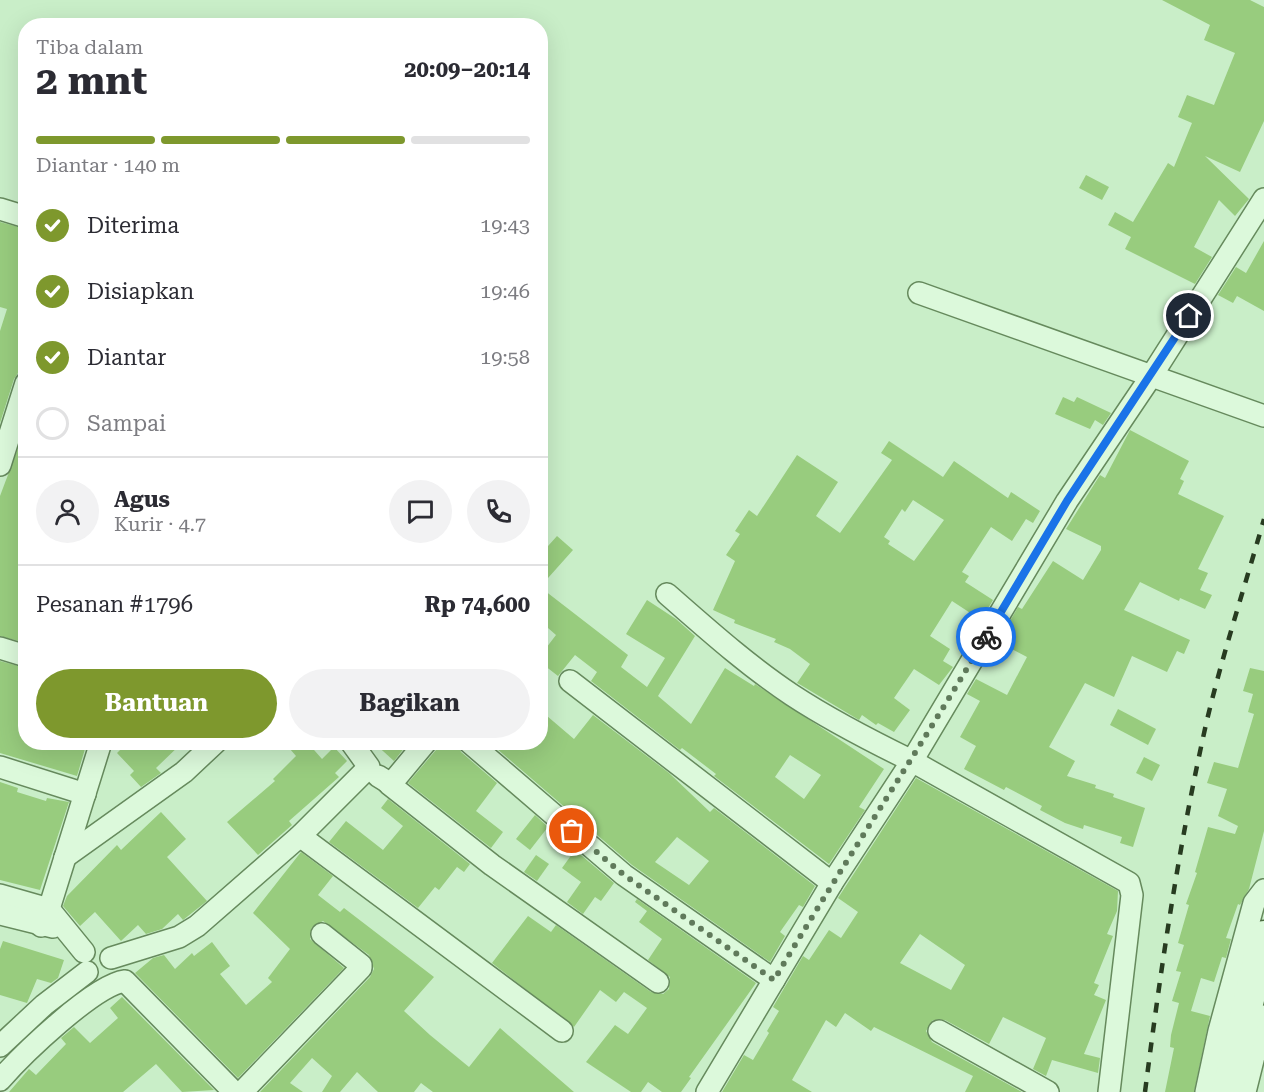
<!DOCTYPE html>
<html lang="id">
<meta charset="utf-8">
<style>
:root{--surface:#fff;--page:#f2f2f3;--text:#2b2b33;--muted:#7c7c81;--line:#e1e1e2;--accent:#7e982d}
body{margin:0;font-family:"Roboto Serif",serif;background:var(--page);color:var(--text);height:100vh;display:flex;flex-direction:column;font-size:22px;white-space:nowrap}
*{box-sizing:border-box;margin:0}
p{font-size:20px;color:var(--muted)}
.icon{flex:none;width:33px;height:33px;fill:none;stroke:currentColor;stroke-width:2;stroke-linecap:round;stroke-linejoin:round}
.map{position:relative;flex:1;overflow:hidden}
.drawer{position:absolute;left:18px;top:18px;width:530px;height:732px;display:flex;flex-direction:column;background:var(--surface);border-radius:24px;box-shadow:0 6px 24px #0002}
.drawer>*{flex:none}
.pin{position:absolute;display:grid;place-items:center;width:51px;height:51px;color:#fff;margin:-26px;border:3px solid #fff;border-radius:50%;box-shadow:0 2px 6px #0007}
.courier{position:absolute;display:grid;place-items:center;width:60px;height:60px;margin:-30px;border:4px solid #1a73e8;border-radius:50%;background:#fff;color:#222;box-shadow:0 2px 8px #0007}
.headline em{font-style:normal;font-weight:700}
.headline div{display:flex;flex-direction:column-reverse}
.headline{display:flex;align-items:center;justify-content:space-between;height:102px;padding:0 18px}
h1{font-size:39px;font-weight:700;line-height:45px}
.bar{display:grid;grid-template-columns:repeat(4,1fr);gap:9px 6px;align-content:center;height:72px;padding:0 18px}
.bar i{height:8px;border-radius:4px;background:var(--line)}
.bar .active{background:var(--accent)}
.bar p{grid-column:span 4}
.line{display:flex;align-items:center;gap:15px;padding:0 18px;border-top:2px solid var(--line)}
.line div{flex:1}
.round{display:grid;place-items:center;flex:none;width:63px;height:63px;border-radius:32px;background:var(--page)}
ol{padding:0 18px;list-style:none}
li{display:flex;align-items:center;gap:18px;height:66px}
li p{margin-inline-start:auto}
li .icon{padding:6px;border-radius:50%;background:var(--accent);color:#fff;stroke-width:4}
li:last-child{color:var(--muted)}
li i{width:33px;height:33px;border:3px solid var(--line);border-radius:50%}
.button{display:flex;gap:12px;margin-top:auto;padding:12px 18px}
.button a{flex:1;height:69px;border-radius:36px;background:var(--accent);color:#fff;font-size:24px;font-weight:700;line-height:69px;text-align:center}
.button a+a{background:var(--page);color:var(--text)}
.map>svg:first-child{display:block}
.building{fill:#98cc7e;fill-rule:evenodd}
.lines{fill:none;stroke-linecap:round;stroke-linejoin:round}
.street-casing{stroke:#668a5d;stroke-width:24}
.secondary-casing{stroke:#4b6c40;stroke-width:33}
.street{stroke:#dcf9db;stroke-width:21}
.secondary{stroke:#dcf9db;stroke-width:30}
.rail{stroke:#273b20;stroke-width:4.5;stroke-dasharray:10 10;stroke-linecap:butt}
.done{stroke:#607a5b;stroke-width:6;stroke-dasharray:0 10.8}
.route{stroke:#1a73e8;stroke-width:8}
</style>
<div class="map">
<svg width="1264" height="1092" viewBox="0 0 1264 1092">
<rect width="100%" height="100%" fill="#c9eec8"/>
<!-- building -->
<g class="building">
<polygon points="1162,0 1250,0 1264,7 1264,121 1240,172 1205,156 1249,199 1235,216 1219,200 1194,247 1212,257 1195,284 1125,249 1131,237 1108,225 1115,212 1133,222 1168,163 1174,167 1192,123 1178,117 1187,95 1214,105 1235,53 1204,40 1210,25"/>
<polygon points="1086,175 1109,187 1102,200 1079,188"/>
<polygon points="0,222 26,229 26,371 18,373 14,379 0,423 0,331 7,309 0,307"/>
<polygon points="1264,241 1264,311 1237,296 1233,303 1218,295 1236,267 1246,273"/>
<polygon points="1063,397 1074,402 1077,397 1111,413 1103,425 1095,420 1090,429 1055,414"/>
<polygon points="26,427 26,643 0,636 0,496"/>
<polygon points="1130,430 1189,461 1180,479 1184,481 1178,494 1224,516 1198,569 1208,573 1200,590 1212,595 1205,609 1180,598 1179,601 1140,582 1124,610 1190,640 1184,654 1177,651 1167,672 1132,656 1114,697 1085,683 1049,747 1075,761 1067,776 1096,785 1095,788 1114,794 1113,797 1145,808 1133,847 1120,843 1122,837 1084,825 1083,829 1065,823 1040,810 1042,806 1006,787 1004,790 964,769 976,746 960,737 980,701 967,694 976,679 1007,695 1027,657 998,642 1018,607 1022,609 1053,561 1083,580 1101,550 1101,546 1066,529 1100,475 1105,478"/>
<path d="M889,441L943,477L954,461L1008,498L1011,492L1040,511L1033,523L1026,519L1012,541L991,527L962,572L969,576L965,582L993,600L981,620L952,601L930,636L950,649L943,661L953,667L939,685L914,669L894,698L910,710L894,732L878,723L876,725L862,715L859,720L799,684L797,683L810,664L790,649L774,642L776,639L734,623L735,620L713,610L735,561L726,555L740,534L735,531L749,510L757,516L797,455L838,482L816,516L840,533L892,460L881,453ZM913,500L944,520L914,561L888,544L890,541L884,537L902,509L905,512Z"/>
<path d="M557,536L573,550L540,587L628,655L621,667L647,687L665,658L626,634L647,600L676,619L695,636L658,696L691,724L725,668L754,686L755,684L884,769L859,807L865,810L829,864L714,776L716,774L682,748L680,750L591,681L597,672L575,655L558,676L540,662V656L556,635L540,621V555ZM790,755L821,775L804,799L775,777Z"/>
<polygon points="0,661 26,668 26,742 87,742 77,776 0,753"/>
<polygon points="1250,668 1264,671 1264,831 1249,889 1240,905 1238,904 1226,938 1231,939 1226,958 1222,957 1214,982 1201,978 1191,1011 1210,1016 1194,1092 1165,1092 1174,1048 1170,1047 1171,1035 1179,1003 1172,1001 1181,972 1176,971 1184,945 1178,943 1189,905 1186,904 1197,873 1195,872 1208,827 1235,834 1238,826 1218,816 1227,789 1207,783 1214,762 1238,768 1254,714 1248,712 1253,694 1243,691"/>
<polygon points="1118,709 1156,729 1148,745 1110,725"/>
<path d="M540,710L574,739L593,715L669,773L710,812L714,808L815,886L803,907L799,905L780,932L785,936L770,962L632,865L489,742H540ZM677,837L709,861L689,885L655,862Z"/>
<polygon points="128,742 183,742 156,768 161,773 141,787 130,775 134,771 117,753"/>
<polygon points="284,742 307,742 322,759 334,747 347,761 335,773 339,777 289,821 292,825 258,855 227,822 275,781 273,779 296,756"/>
<polygon points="373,742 409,742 394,761"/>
<polygon points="438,742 457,742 461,752 497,783 476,811 503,832 491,848 408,783 436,750"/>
<polygon points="1144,757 1160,765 1152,781 1136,773"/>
<path d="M916,778L1118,891L1117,911L1107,934L1113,936L1094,983L1099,985L1094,995L1106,1000L1084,1054L1100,1058L1098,1073L1052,1060L1046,1076L1033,1069L1046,1038L1003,1017L989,1044L945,1020H933L926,1031L932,1042L1022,1092H965L973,1076L874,1027L871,1031L845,1013L836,1027L826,1020L792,1080L812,1092H722L744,1055L753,1060L769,1033L767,1031L779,1011L773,1007L803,956L809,960L829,930L841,938L858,912L838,898ZM920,934L965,965L951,990L900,963Z"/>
<polygon points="0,782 18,788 17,792 46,801 47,798 69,802 40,890 0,880"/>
<polygon points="388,799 470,864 464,872 457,867 439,890 435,887 418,908 329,842 346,821 383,850 403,826 381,808"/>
<polygon points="161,812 186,839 167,857 207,901 183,920 178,914 162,929 146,934 138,925 121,941 95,912 80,926 63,906 67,896 117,845 121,850"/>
<polygon points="535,815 548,827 530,850 516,839"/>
<polygon points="575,850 614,883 601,901 595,897 583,914 567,902 581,882 562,868"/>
<polygon points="301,852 333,876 318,895 340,912 344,908 434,977 404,1011 430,1035 469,1067 500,1028 574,1092 433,1092 421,1083 414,1092 378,1092 357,1072 340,1092 322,1092 332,1076 312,1058 290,1083 303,1092 260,1092 370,977 374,969 369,955 323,921 312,927 310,939 344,968 238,1078 135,973 153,958 164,955 175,969 192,953 194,956 212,942 230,966 220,974 246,1005 272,982 268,978 290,949 253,913"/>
<polygon points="536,855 549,864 537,881 524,872"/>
<polygon points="637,899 756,983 689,1077 691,1078 681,1092 662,1092 648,1082 641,1092 631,1092 586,1062 615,1025 628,1034 647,1008 624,992 616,1002 600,990 574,1027 492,963 528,916 551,932 556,925 651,992 663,994 669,989 670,977 648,960 662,939 639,922 647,911 635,902"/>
<polygon points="3,941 64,960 58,978 51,983 37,979 27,1003 0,995 0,949"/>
<polygon points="122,997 214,1090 182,1092 156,1064 123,1092 9,1092 29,1069 36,1075 66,1044 61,1038 74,1027 90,1043 118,1018 110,1008"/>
</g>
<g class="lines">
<!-- street casing -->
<g class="street-casing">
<g id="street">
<polyline points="0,209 26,217"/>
<polyline points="919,293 1264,416"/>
<polyline points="0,465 26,383"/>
<path d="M667,594C707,629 747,665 792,695C830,720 871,741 912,761L1067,501L1152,375L1264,199"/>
<polyline points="0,648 26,656"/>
<polyline points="570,681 832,883"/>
<polyline points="469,742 624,875 774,980"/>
<polyline points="0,767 85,794"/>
<polyline points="378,776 391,784 426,742"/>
<polyline points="389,784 492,865 658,982"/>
<polyline points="300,836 562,1031"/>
<polyline points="65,857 184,772 216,742"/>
<polyline points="0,895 49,909 84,952"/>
<polyline points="0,914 53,927"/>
<polyline points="41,926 49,909 101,742"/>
<polyline points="111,958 179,937 197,926 300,836 369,767 351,742"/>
<polyline points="939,1031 1048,1092"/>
<polyline points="0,1046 44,1005 87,972"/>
<path d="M0,1080C22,1055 94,985 125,981L234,1092"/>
<polyline points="242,1092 361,968 361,965 322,934"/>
<polyline points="707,1092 832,883 912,761 1129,883 1132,895 1109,1092"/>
<polyline points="1206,1092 1219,1031 1254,903 1264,890"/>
<polyline points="1245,1092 1264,1016"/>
</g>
</g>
<!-- secondary casing -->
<g class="secondary-casing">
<polyline id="secondary" points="1227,1092 1264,936"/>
</g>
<!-- street -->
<use href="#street" class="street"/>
<!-- secondary -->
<use href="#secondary" class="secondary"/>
<!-- rail -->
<path class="rail" d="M1145,1092C1161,967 1179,843 1207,720C1223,653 1245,586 1264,519"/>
</g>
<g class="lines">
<!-- done -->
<path class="done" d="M572,831L624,875L774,980C843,864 917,753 986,637"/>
<!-- route -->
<polyline class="route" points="986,637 1067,501 1189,316"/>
</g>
</svg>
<div class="pin" style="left:572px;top:831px;background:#ea580c"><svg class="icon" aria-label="bag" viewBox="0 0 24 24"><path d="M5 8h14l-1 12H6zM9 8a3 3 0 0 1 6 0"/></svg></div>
<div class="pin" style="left:1189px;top:316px;background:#1f2937"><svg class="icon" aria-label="home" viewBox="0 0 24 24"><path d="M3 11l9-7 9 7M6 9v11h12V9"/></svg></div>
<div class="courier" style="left:986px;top:637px"><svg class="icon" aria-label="bike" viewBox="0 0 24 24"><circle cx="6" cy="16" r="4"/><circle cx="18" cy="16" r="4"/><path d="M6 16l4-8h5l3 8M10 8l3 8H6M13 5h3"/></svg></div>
<section class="drawer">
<div class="headline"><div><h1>2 mnt</h1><p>Tiba dalam</p></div><em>20:09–20:14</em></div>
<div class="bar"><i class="active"></i><i class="active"></i><i class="active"></i><i></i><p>Diantar · 140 m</p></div>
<ol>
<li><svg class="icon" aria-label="check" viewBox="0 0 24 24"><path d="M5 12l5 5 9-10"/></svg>Diterima<p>19:43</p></li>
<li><svg class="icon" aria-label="check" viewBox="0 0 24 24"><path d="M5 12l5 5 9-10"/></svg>Disiapkan<p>19:46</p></li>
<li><svg class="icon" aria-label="check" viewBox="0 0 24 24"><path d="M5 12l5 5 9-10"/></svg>Diantar<p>19:58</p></li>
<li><i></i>Sampai</li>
</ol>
<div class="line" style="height:108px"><a class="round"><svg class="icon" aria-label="person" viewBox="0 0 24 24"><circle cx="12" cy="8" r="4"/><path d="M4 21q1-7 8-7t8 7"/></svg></a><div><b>Agus</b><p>Kurir · 4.7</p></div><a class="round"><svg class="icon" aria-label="chat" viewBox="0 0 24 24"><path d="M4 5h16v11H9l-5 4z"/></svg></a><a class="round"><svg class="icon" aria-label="phone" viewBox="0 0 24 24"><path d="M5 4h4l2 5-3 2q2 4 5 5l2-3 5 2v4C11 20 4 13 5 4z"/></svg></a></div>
<div class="line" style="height:78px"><div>Pesanan #1796</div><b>Rp 74,600</b></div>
<div class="button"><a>Bantuan</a><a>Bagikan</a></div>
</section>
</div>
